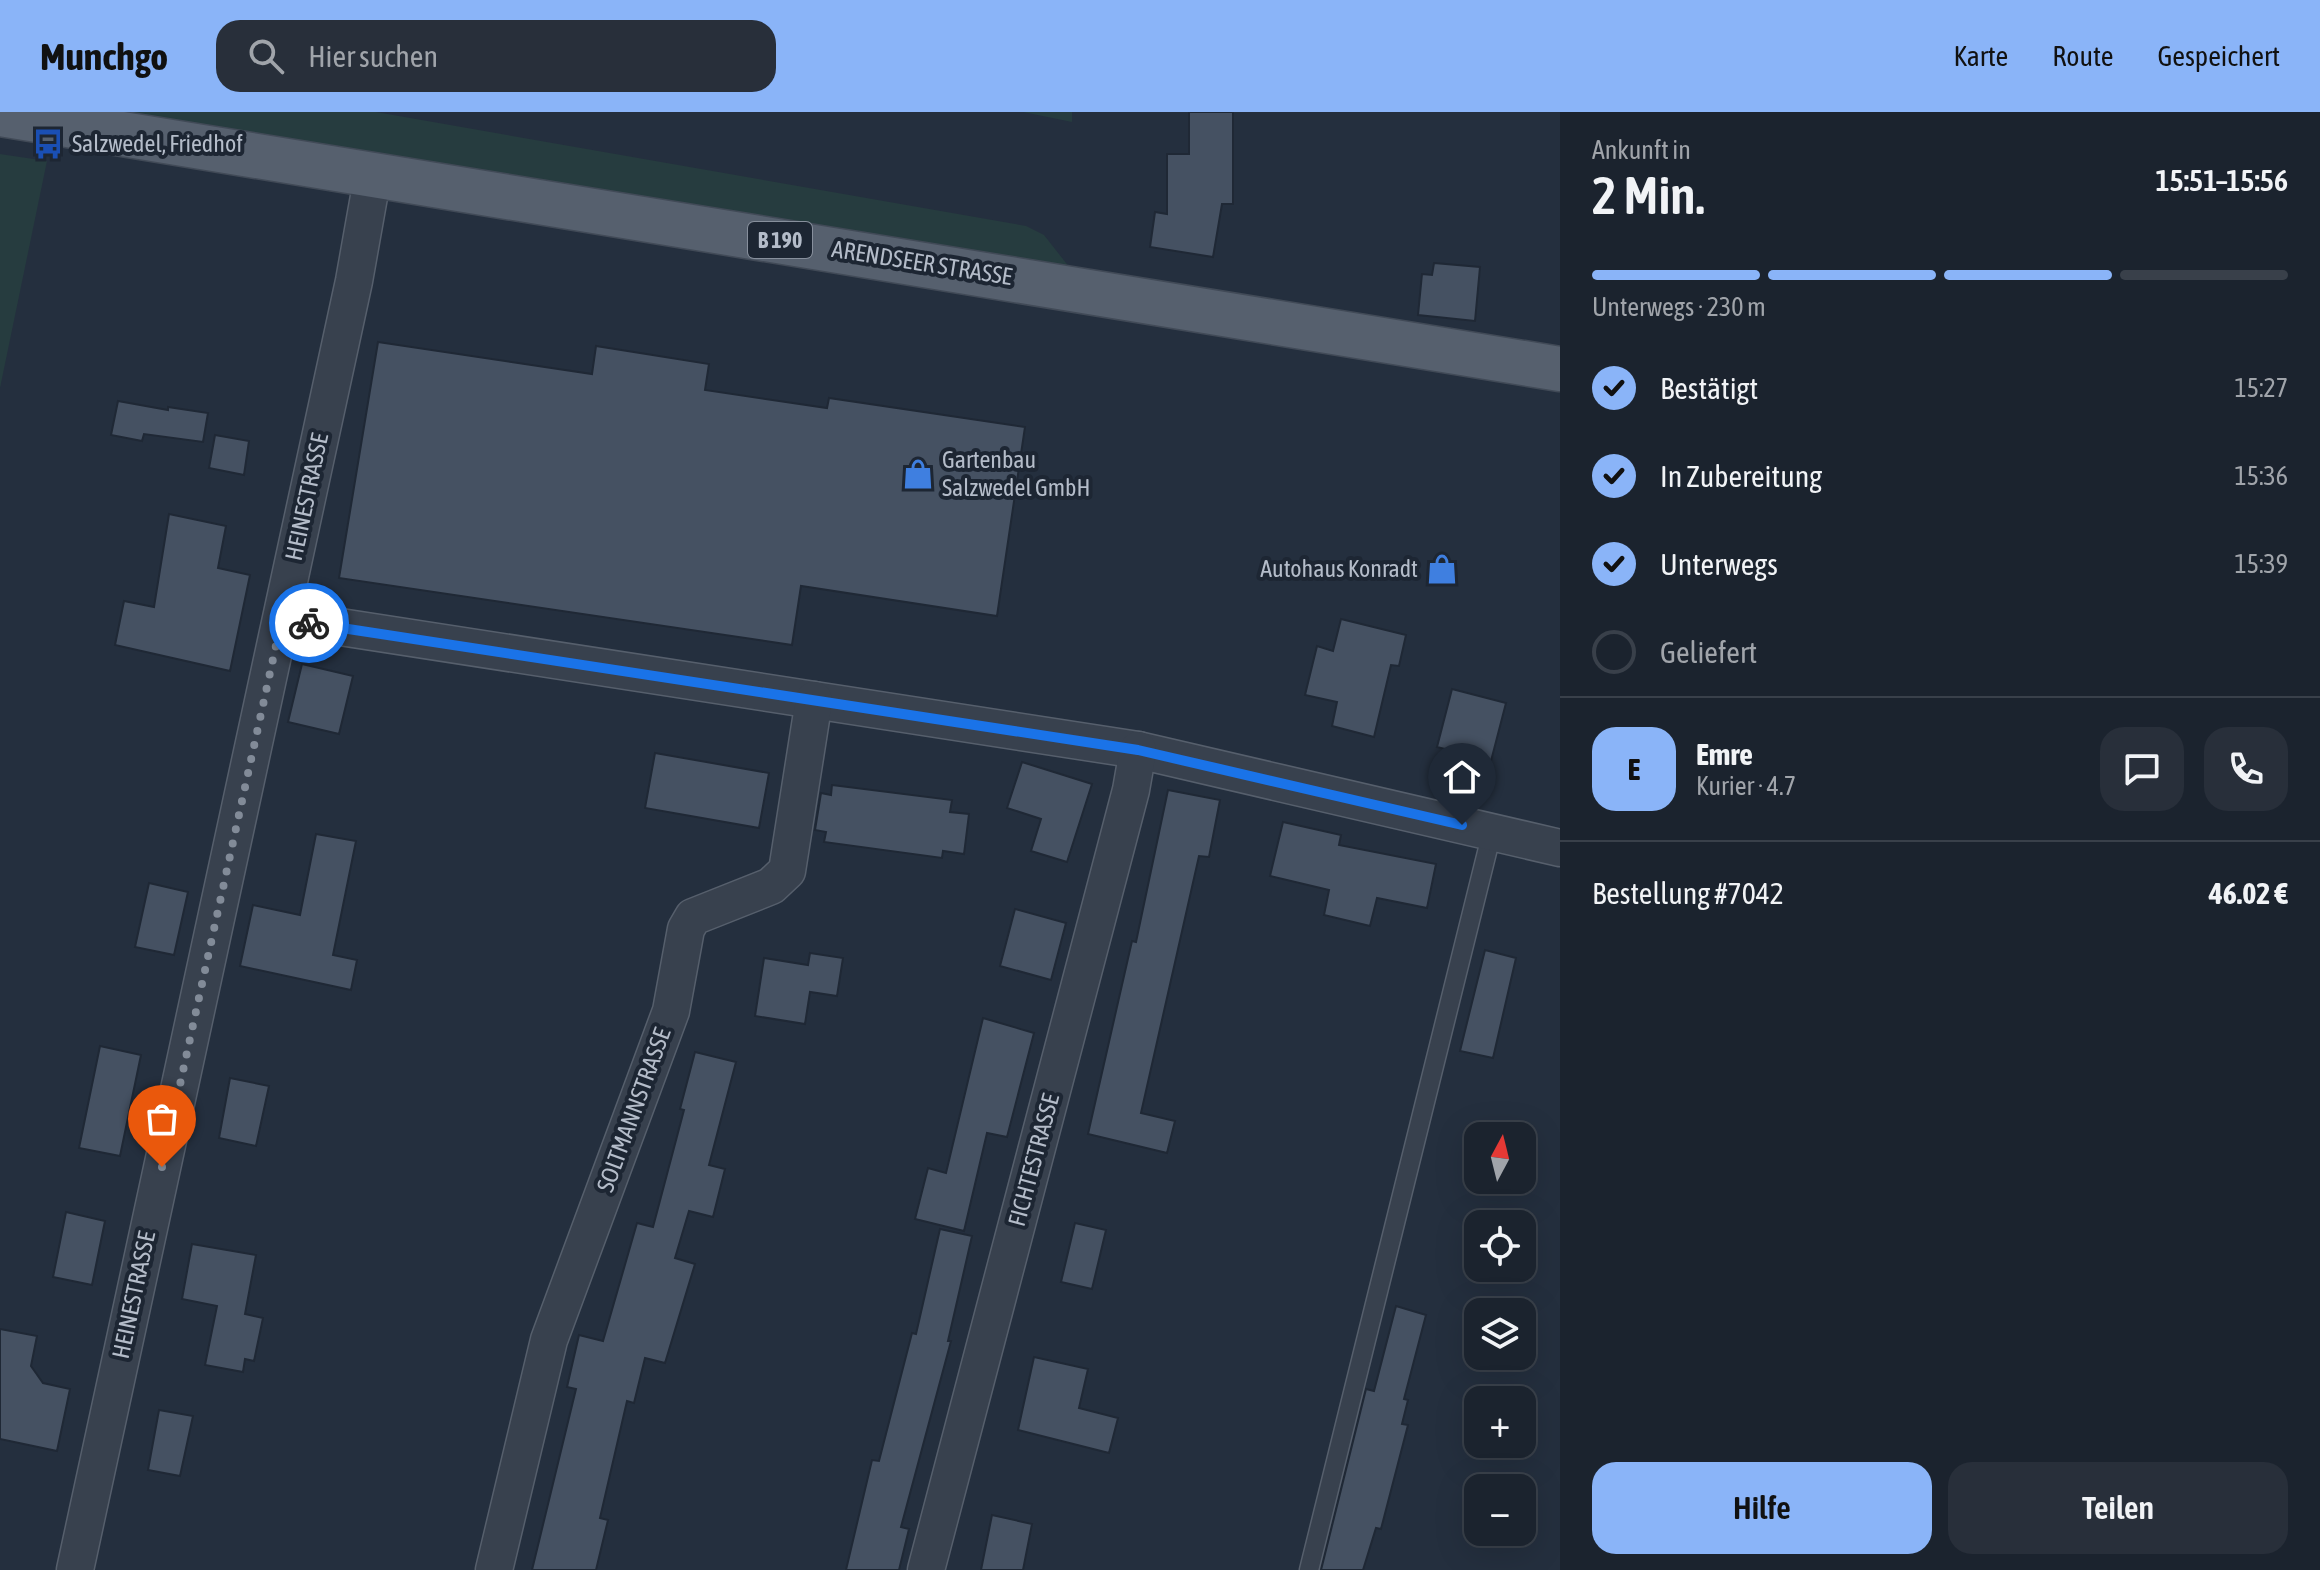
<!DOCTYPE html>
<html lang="de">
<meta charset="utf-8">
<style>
:root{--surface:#1b232e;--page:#282f3a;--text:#f1f3f6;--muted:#a0a4aa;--line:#39404a;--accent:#8ab4f8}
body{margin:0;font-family:"Asap Condensed",sans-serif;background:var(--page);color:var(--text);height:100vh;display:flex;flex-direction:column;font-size:30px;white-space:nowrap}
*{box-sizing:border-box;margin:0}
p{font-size:26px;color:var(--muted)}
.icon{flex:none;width:44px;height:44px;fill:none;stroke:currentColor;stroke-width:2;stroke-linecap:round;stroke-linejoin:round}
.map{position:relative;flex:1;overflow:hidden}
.side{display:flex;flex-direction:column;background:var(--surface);width:760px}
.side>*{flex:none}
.needle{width:52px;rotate:7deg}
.tools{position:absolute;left:1464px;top:1010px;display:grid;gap:16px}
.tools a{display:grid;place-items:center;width:72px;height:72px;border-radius:16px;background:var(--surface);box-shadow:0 8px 32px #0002,0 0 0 2px var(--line);font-size:40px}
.pin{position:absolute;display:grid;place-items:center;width:68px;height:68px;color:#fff;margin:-82px -34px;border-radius:50% 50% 50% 0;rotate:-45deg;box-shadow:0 0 8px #0007}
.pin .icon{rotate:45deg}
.courier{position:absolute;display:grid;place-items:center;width:80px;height:80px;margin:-40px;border:6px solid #1a73e8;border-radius:50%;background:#fff;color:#222;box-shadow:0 2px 10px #0007}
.overview em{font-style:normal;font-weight:600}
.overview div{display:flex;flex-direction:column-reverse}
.overview{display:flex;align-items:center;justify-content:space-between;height:136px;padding:0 32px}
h1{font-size:52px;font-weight:600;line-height:60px}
.bar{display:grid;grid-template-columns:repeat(4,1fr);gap:12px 8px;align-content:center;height:96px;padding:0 32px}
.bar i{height:10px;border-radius:6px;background:var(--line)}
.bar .current{background:var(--accent)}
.bar p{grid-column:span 4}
.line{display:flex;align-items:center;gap:20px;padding:0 32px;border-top:2px solid var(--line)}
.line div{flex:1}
.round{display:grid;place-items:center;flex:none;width:84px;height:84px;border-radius:24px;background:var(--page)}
ol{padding:0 32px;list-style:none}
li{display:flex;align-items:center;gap:24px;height:88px}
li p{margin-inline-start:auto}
li .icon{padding:8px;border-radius:50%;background:var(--accent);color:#111;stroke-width:4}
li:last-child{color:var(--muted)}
li i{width:44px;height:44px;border:4px solid var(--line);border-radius:50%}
.cta{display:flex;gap:16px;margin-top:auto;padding:16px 32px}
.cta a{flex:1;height:92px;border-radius:24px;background:var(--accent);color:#111;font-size:32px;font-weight:600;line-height:92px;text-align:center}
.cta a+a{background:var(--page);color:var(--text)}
header{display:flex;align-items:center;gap:48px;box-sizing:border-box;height:112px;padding:0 40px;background:var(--accent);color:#111}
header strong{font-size:38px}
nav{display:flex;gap:44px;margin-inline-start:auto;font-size:28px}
.search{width:560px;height:72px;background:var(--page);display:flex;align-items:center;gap:20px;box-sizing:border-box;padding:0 28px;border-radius:24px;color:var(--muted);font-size:30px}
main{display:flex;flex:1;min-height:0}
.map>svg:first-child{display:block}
.green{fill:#263c3f}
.building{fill:#455162;stroke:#1f2835;stroke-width:2}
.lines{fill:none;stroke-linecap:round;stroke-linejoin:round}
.lane-casing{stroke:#565f6c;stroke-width:21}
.street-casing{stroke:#565f6c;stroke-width:39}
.primary-casing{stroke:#414a57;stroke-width:47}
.lane{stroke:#38414e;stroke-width:18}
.street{stroke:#38414e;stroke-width:36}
.primary{stroke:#56606e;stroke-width:44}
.done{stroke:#828b98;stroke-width:8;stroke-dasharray:0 14.4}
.route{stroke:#1a73e8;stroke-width:10}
.labels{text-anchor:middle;stroke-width:8;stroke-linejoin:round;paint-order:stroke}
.shield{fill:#1d2633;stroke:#878f9c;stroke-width:2}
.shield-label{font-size:22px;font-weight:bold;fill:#b4bcc9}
.poi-label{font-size:24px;fill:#b4bcc9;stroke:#1d2633;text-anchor:start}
.street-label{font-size:24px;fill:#b4bcc9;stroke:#1d2633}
</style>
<header>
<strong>Munchgo</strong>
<div class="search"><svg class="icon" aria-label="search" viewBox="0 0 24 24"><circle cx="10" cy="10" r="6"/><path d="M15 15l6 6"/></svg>Hier suchen</div>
<nav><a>Karte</a><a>Route</a><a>Gespeichert</a></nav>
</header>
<main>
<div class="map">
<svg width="1560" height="1458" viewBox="0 0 1560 1458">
<rect width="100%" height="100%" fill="#242f3e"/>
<!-- green -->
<g class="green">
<polygon points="92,0 376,0 1026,114 1044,123 1070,156"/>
<polygon points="1023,0 1072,0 1072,10"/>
<polygon points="0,42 47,49 0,276"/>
</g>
<!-- building -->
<g class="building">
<polygon points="1189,0 1233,0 1233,92 1222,92 1213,145 1150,135 1155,100 1167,102 1167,42 1189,42"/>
<polygon points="1434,151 1480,155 1475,209 1418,203 1422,162 1432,163"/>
<polygon points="378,230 592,262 596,234 709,252 705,278 827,296 829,286 1025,315 997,504 801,474 792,533 339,466"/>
<polygon points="118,289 168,298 168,295 208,301 203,330 144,322 142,329 111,323"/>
<polygon points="215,323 249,329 244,363 209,356"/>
<polygon points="169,402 226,414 218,456 250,463 230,559 115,533 124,489 154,495"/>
<polygon points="1341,507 1406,523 1399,554 1391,553 1374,625 1332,614 1337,590 1305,583 1317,534 1333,539"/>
<polygon points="302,552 353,564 339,622 288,610"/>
<polygon points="1452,577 1506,591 1491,649 1437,635"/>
<polygon points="655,641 769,661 759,716 645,696"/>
<polygon points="1022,650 1092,672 1067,750 1031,739 1041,707 1007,696"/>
<polygon points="832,673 952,688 950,700 969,702 964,742 943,739 942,746 824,730 826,720 815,718 821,681 831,683"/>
<polygon points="1168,678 1220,688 1209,745 1199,744 1141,1001 1175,1009 1167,1041 1088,1022 1132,829 1136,830"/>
<polygon points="1283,710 1341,723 1339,733 1436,752 1427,796 1377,786 1370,814 1324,803 1329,778 1270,764"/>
<polygon points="316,722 356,729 333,843 357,848 351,878 240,854 253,793 300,803"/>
<polygon points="149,771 188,780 174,843 135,835"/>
<polygon points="1015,797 1066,811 1051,868 1000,854"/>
<polygon points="1485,838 1516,846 1493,946 1460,939"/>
<polygon points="810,841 843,846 837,884 810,880 805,912 755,904 764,846 808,853"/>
<polygon points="983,906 1034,921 1007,1025 987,1021 964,1119 915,1107 928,1056 946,1061"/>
<polygon points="100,934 141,943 120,1044 79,1036"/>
<polygon points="695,940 736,950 709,1053 725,1057 713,1105 689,1099 675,1146 695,1152 665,1251 645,1246 634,1291 627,1289 600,1406 608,1408 596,1458 532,1458 576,1277 567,1275 579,1223 603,1229 637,1111 653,1115 684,998 680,997"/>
<polygon points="230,966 269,974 256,1034 219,1026"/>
<polygon points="66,1100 105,1109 92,1173 53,1165"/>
<polygon points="1075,1111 1106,1118 1092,1177 1061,1170"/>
<polygon points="940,1117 972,1124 948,1229 951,1229 901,1415 909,1417 899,1458 846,1458 872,1348 879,1349 912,1221 916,1222"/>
<polygon points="192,1132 256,1143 245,1202 263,1206 254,1249 245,1247 243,1260 205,1253 217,1194 182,1187"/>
<polygon points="1396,1194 1426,1203 1404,1287 1408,1288 1402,1312 1408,1313 1381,1417 1376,1416 1363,1458 1321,1458 1366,1277 1374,1279"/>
<polygon points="0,1217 37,1224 31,1254 43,1271 70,1277 57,1339 0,1327"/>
<polygon points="1034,1245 1088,1257 1079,1296 1118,1306 1109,1341 1018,1318"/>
<polygon points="159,1298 193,1304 180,1364 148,1358"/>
<polygon points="992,1403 1032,1412 1023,1458 981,1458"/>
</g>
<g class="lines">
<!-- lane casing -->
<g class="lane-casing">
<polyline id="lane" points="1309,1458 1492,720"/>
</g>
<!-- street casing -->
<g class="street-casing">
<g id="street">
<polyline points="282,506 1138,638 1560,736"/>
<polyline points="75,1458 354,169 373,62"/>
<polyline points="494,1458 549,1228 671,899 686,817 693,805 771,774 787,759 814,588"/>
<polyline points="926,1458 1131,678 1138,638"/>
</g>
</g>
<!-- primary casing -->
<g class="primary-casing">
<polyline id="primary" points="0,2 1560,257"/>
</g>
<!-- lane -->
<use href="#lane" class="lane"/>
<!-- street -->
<use href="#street" class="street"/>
<!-- primary -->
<use href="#primary" class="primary"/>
</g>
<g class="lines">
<!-- done -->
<polyline class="done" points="162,1055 282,506 309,511"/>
<!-- route -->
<polyline class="route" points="309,511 1138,638 1462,713"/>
</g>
<!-- icons -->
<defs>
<g id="bus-bare" transform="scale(2.4)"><path d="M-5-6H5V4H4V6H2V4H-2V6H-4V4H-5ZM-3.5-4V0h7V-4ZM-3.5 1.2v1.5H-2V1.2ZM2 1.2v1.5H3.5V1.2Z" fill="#1a4fb4" stroke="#1d2633" stroke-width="2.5" paint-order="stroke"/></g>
<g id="shop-bare" transform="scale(2.4)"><path d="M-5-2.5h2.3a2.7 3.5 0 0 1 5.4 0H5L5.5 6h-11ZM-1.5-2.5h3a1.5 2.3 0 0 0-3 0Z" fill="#3f7fe0" stroke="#1d2633" stroke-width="2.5" paint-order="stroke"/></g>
</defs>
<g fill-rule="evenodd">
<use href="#bus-bare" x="48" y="32"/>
<use href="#shop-bare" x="918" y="362"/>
<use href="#shop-bare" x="1442" y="457"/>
</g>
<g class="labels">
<!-- shield labels -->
<rect class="shield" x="748" y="110" width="64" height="36" rx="6"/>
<g class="shield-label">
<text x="780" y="136">B 190</text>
</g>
<!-- poi labels -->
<g class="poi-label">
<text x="72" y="40">Salzwedel, Friedhof</text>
<text x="942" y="356">Gartenbau<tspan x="942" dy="28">Salzwedel GmbH</tspan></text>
<text x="1418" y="465" text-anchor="end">Autohaus Konradt</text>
</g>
<!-- street labels -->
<g class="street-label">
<text transform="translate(922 151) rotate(9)" y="8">ARENDSEER STRASSE</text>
<text transform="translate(307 385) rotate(-78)" y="8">HEINESTRASSE</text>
<text transform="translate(634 998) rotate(-70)" y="8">SOLTMANNSTRASSE</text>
<text transform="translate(1034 1048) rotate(-75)" y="8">FICHTESTRASSE</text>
<text transform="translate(134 1183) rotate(-78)" y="8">HEINESTRASSE</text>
</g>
</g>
</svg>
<div class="tools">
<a><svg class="needle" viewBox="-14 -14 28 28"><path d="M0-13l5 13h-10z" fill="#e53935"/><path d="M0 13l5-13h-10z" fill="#a0a4aa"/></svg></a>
<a><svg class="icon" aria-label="locate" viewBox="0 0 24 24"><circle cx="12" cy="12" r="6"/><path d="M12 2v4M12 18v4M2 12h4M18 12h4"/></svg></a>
<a><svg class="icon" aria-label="layers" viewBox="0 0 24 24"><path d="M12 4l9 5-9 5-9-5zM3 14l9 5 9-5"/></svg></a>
<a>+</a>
<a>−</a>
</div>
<div class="pin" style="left:162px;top:1055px;background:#ea580c"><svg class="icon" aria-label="bag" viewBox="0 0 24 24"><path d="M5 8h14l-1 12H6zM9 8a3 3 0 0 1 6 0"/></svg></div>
<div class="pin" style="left:1462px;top:713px;background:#1f2937"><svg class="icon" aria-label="home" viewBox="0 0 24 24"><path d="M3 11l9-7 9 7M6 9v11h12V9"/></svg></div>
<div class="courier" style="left:309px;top:511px"><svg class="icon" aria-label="bike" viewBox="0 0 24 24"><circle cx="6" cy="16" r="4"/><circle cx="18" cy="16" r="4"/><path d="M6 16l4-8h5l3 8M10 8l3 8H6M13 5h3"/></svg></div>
</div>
<section class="side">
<div class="overview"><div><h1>2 Min.</h1><p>Ankunft in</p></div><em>15:51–15:56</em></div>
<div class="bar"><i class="current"></i><i class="current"></i><i class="current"></i><i></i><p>Unterwegs · 230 m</p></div>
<ol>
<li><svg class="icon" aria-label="check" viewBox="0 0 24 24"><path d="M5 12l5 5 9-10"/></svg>Bestätigt<p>15:27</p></li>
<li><svg class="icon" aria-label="check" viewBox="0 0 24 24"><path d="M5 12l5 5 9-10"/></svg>In Zubereitung<p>15:36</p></li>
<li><svg class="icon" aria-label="check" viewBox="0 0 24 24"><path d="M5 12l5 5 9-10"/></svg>Unterwegs<p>15:39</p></li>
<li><i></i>Geliefert</li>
</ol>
<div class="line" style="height:144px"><b class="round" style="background:var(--accent);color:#111">E</b><div><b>Emre</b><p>Kurier · 4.7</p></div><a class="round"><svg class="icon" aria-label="chat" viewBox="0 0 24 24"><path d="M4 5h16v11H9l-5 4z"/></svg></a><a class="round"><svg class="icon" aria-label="phone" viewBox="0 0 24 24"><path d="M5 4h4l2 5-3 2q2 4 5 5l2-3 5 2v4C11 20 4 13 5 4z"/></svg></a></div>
<div class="line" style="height:104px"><div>Bestellung #7042</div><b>46.02 €</b></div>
<div class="cta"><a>Hilfe</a><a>Teilen</a></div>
</section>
</main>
